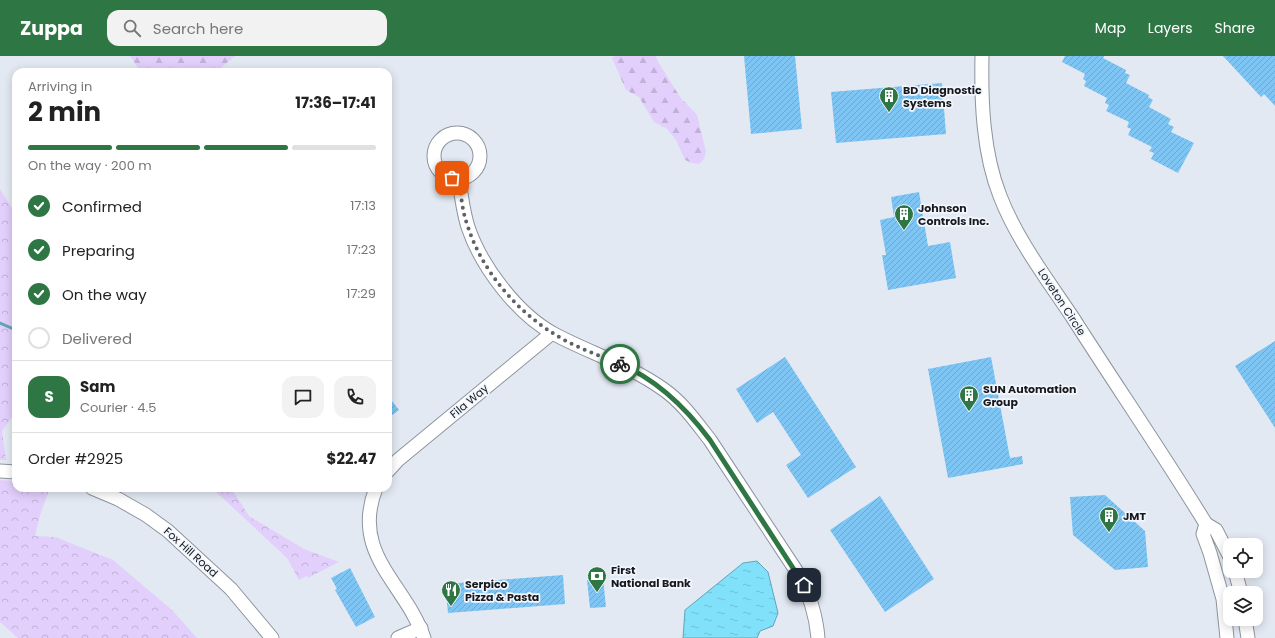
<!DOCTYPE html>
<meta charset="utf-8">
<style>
:root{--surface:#fff;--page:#f2f2f2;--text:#222;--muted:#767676;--line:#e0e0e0;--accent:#2e7744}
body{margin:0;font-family:Poppins,sans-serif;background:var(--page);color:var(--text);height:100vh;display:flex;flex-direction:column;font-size:15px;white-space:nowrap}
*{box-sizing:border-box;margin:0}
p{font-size:13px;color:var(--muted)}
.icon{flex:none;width:22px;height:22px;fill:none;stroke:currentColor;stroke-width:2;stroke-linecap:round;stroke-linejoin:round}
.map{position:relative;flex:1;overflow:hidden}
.side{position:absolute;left:12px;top:12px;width:380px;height:424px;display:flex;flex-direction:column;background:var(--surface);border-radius:12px;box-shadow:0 2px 10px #0003}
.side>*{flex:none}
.buttons{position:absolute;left:1223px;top:482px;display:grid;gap:8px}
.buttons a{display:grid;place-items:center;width:40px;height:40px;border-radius:8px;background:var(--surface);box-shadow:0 2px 10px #0003;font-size:20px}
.pin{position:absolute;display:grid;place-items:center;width:34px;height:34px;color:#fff;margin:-17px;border-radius:8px;box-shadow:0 2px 6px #0006}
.courier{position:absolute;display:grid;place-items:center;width:40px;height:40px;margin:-20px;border:3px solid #2e7744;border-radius:50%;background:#fff;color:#222;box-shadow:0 1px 5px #0007}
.headline em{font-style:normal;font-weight:700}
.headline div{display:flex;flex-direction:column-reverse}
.headline{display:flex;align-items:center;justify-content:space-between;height:68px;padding:0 16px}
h1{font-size:26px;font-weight:700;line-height:30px}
.bar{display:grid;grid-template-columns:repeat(4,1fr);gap:6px 4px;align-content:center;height:48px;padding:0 16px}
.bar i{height:5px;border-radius:3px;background:var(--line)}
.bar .active{background:var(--accent)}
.bar p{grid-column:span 4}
.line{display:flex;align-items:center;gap:10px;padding:0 16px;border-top:1px solid var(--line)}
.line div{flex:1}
.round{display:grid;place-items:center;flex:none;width:42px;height:42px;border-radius:12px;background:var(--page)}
ol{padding:0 16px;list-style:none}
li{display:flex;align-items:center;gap:12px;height:44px}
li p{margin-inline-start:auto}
li .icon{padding:4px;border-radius:50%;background:var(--accent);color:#fff;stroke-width:4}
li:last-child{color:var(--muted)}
li i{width:22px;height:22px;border:2px solid var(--line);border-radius:50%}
header{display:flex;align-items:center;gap:24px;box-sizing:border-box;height:56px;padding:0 20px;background:var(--accent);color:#fff}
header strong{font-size:19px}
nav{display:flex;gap:22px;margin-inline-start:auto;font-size:14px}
.search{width:280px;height:36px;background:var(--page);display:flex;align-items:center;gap:10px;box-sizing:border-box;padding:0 14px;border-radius:12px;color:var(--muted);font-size:15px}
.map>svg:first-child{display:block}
.forest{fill:url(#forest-firs)}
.park{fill:url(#park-crowns)}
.water{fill:url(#water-ripples);stroke:#61a5b8}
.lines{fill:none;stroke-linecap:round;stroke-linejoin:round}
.stream{stroke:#61a5b8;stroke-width:3}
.building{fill:url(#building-hatch)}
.minor-casing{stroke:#8e949d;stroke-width:15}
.minor{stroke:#fff;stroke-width:13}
.done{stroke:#5e6268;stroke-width:4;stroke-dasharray:0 7.2}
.route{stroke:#2e7744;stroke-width:5}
.labels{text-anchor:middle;stroke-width:3.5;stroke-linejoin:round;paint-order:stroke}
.poi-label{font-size:11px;font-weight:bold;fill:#17191d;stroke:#f1f6fe;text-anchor:start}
.street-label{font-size:11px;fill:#17191d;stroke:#f1f6fe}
</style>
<header>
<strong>Zuppa</strong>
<div class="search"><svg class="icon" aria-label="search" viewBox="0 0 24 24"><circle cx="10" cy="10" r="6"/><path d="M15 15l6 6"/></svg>Search here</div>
<nav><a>Map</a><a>Layers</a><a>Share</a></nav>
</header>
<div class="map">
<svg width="1275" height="582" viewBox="0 0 1275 582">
<defs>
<pattern id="forest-firs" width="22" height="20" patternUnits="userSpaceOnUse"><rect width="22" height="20" fill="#e2cffc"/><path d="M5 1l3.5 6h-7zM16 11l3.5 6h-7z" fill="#c1b1d8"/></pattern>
<pattern id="park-crowns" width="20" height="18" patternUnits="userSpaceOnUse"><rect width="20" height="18" fill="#e2cffc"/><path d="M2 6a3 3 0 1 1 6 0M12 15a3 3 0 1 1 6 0" fill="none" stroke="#c1b1d8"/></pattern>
<pattern id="water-ripples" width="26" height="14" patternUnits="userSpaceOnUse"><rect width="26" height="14" fill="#81e1fa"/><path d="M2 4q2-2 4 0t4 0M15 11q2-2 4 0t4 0" fill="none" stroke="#6fc0d6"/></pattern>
<pattern id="building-hatch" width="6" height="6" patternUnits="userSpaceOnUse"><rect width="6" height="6" fill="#7ec5f3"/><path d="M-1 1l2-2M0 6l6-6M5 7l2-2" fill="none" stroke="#6ca9d0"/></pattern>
</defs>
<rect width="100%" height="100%" fill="#e3e9f3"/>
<!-- forest -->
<g class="forest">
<polygon points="130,0 235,0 216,16 145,16 138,12"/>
<polygon points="615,0 656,0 657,4 680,41 697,59 706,96 704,103 699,108 692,107 685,104 676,84 667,73 654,66 639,41 626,34 612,2"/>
</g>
<!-- park -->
<g class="park">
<polygon points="0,133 16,159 16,359 13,360 2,375 6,404 0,404"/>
<polygon points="0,424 16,425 16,432 50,432 40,459 35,480 55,481 113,504 172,554 197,582 18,582 0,566"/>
<polygon points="212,432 231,432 249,460 304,493 339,506 308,522 307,520 299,524 287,502"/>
</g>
<!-- water -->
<polygon class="water" points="757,505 768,516 778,557 773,570 760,575 757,582 683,582 685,554 743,507"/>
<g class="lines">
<!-- stream -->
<polyline class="stream" points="0,267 16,274"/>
</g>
<!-- building -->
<g class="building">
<polygon points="744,0 795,0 802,73 751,78"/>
<polygon points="1065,0 1104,0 1103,2 1126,14 1125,17 1130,19 1126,27 1149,39 1148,41 1153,44 1149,51 1171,63 1168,68 1174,71 1171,76 1194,87 1178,117 1151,103 1154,97 1149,95 1152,91 1128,79 1131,73 1127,71 1129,66 1106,55 1109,49 1105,47 1107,42 1084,30 1086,25 1083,23 1085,18 1062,6"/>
<polygon points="1223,0 1275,0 1275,50 1264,38 1261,41"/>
<polygon points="942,27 946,78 836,87 831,36"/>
<polygon points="919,136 928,190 950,186 956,222 888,234 882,199 886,199 880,164 894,161 891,141"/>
<polygon points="1275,285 1275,372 1235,310"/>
<polygon points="785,301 856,411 808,442 786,409 801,399 773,356 757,367 736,333"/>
<polygon points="991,301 1010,402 1022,400 1023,408 948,422 928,313"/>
<polygon points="388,340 399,354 388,362"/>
<polygon points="1105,439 1145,475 1148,511 1115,514 1073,479 1070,441"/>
<polygon points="880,440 934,523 885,556 830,474"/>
<polygon points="350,512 375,561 356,571 335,534 337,533 331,522"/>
<polygon points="563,519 565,548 448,557 445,528"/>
<polygon points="603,522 606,551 590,552 587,524"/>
</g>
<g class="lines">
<!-- minor casing -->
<g class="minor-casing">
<g id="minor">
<path d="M982,0C981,46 983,97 1000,140C1017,184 1047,223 1073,262C1117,331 1163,398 1206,468"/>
<circle cx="457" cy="100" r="23"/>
<path d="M459,123C461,139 463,155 468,171C481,210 517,258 554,278C590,297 629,309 663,333C682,346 696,366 710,384L799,519C810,539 816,559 818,582"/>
<polyline points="0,415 16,416"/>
<polyline points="388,415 398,404 552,277"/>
<polyline points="92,432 118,443 146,459 168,475 231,533 272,582"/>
<path d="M376,432C350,498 406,528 424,582"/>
<polyline points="1235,515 1241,537"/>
<polyline points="1245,563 1248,582"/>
<polyline points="398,582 421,572"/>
<polyline points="1227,582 1223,543 1210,497 1203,478 1206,468 1216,474 1230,501"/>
</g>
</g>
<!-- minor -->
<use href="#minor" class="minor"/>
</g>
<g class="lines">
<!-- done -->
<path class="done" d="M452,122L459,123C461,139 462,155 468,171C482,214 514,252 551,276C572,290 598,299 620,308"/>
<!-- route -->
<path class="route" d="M620,308C658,324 686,352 710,384L804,529"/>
</g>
<!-- icons -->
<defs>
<g id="building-pin" transform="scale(1)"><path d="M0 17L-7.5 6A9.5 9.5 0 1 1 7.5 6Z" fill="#2e7744" stroke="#f1f6fe"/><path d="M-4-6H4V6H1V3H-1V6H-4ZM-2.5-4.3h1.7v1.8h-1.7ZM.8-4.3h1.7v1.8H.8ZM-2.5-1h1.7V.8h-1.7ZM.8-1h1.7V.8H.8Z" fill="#fff"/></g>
<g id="bank-pin" transform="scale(1)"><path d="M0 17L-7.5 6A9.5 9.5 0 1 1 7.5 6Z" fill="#2e7744" stroke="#f1f6fe"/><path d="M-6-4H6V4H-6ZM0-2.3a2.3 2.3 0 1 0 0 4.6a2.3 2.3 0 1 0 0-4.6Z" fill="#fff"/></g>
<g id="restaurant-pin" transform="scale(1)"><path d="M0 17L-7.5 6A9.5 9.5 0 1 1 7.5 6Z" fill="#2e7744" stroke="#f1f6fe"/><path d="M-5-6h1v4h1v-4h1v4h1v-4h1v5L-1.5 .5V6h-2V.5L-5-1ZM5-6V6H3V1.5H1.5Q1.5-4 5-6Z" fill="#fff"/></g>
</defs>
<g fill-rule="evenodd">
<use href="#building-pin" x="889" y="40"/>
<use href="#building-pin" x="904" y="158"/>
<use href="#building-pin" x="969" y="339"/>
<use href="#building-pin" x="1109" y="460"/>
<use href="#bank-pin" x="597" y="520"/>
<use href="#restaurant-pin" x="451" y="534"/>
</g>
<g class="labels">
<!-- poi labels -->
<g class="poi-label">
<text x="903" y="38">BD Diagnostic<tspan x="903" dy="13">Systems</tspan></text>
<text x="918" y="156">Johnson<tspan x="918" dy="13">Controls Inc.</tspan></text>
<text x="983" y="337">SUN Automation<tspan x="983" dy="13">Group</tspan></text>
<text x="1123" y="464">JMT</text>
<text x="611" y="518">First<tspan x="611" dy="13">National Bank</tspan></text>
<text x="465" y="532">Serpico<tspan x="465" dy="13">Pizza &amp; Pasta</tspan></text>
</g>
<!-- street labels -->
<g class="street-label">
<text transform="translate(1062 246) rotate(57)" y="4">Loveton Circle</text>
<text transform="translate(469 345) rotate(-40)" y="4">Fila Way</text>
<text transform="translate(191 496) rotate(42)" y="4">Fox Hill Road</text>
</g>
</g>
</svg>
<div class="buttons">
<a><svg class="icon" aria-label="locate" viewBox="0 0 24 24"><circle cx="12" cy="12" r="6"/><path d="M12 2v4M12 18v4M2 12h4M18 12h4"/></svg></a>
<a><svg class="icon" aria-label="layers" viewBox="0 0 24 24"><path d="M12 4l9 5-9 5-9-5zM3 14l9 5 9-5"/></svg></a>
</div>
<div class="pin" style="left:452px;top:122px;background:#ea580c"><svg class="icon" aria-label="bag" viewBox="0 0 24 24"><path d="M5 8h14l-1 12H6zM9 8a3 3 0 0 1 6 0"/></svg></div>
<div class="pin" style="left:804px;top:529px;background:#1f2937"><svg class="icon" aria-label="home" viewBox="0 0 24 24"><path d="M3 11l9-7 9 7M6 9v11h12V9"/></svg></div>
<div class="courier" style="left:620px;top:308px"><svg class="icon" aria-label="bike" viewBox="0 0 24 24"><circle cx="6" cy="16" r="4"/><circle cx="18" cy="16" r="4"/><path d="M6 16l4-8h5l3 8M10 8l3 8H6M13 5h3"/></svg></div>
<section class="side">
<div class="headline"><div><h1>2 min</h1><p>Arriving in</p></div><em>17:36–17:41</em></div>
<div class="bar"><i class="active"></i><i class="active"></i><i class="active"></i><i></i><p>On the way · 200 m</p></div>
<ol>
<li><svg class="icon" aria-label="check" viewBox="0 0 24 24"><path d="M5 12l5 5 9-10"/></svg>Confirmed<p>17:13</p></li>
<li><svg class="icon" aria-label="check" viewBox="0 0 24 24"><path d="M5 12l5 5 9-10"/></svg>Preparing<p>17:23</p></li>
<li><svg class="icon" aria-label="check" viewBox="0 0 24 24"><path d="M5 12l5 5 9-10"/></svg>On the way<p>17:29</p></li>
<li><i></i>Delivered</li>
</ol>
<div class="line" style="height:72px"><b class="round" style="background:var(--accent);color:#fff">S</b><div><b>Sam</b><p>Courier · 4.5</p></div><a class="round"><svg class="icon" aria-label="chat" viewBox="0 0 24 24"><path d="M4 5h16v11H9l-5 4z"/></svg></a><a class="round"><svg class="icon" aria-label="phone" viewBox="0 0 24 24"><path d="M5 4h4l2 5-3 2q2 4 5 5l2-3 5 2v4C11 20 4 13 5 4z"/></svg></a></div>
<div class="line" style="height:52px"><div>Order #2925</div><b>$22.47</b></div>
</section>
</div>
